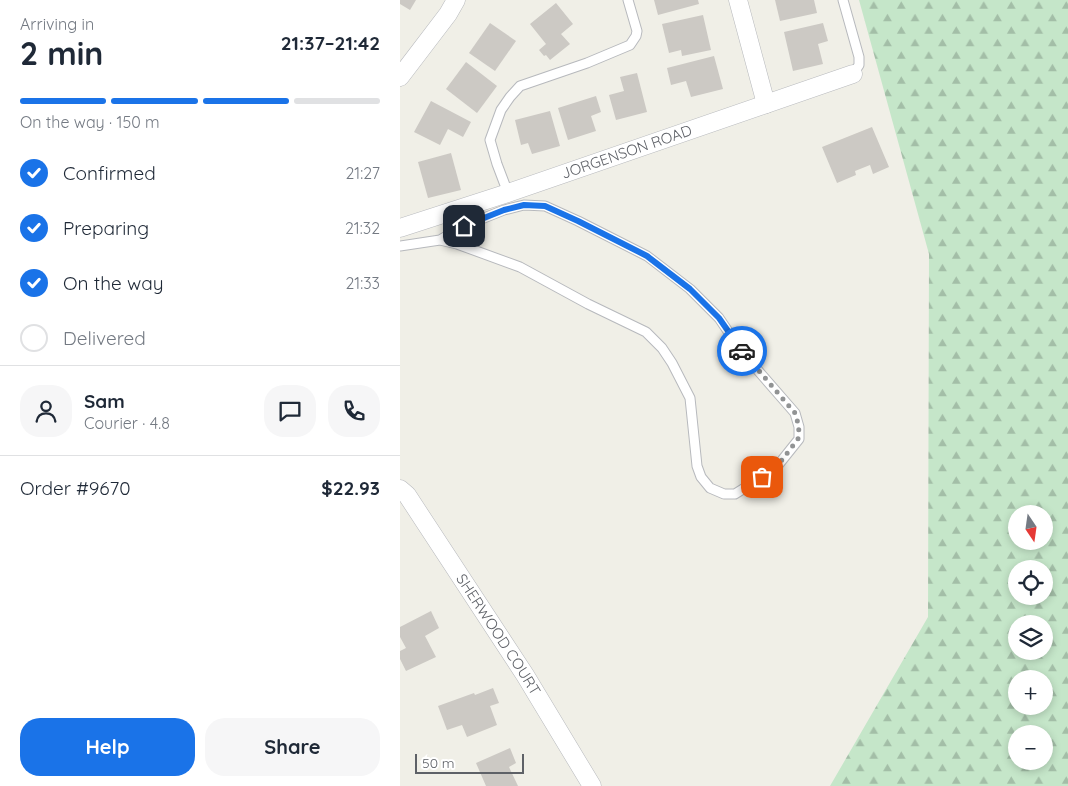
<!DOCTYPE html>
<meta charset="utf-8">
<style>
:root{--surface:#fff;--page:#f6f6f7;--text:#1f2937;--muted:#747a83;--line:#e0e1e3;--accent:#1a73e8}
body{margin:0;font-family:Quicksand,sans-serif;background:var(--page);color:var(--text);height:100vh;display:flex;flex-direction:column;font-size:19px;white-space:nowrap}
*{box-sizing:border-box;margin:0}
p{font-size:16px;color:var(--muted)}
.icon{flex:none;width:28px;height:28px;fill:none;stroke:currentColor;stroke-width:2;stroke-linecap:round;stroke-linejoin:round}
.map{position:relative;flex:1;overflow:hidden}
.side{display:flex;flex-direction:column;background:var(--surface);width:400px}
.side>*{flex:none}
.needle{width:32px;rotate:167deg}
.fabs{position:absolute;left:608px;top:505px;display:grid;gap:10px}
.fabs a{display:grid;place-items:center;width:45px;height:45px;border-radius:50%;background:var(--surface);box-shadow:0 2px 8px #0003;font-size:25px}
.scale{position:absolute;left:15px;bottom:12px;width:109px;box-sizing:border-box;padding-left:5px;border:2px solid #5e6167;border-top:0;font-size:14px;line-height:18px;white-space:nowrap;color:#5e6167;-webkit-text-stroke:4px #fff;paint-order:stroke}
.pin{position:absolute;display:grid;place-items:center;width:42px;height:42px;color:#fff;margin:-21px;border-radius:10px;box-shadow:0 2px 8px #0006}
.courier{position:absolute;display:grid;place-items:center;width:50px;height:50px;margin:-25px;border:4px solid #1a73e8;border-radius:50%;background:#fff;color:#222;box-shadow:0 1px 6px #0007}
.overview em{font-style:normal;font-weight:800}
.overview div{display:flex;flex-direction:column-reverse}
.overview{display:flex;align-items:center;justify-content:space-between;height:85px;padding:0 20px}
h1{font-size:32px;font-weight:800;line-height:38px}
.bar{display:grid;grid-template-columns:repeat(4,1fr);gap:8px 5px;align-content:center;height:60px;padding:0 20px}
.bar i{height:6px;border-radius:4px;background:var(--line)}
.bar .selected{background:var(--accent)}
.bar p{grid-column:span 4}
.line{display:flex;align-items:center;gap:12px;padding:0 20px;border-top:1px solid var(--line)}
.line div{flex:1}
.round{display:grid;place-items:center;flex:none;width:52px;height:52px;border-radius:20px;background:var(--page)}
ol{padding:0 20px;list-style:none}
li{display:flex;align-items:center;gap:15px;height:55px}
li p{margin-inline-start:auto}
li .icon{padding:5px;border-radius:50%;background:var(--accent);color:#fff;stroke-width:4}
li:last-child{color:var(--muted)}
li i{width:28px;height:28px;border:2px solid var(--line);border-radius:50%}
.action{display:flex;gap:10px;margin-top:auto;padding:10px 20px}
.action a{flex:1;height:58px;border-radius:20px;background:var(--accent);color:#fff;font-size:20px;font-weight:800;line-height:58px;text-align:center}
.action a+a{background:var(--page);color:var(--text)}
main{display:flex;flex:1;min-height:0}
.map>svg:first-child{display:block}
.forest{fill:url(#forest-firs);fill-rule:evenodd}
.building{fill:#ccc9c4}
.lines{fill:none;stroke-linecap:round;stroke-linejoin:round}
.service-casing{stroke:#b7b9bd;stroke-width:11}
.minor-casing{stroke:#b7b9bd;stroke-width:19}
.service{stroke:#fff;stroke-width:9}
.minor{stroke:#fff;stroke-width:18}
.done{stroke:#919394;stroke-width:5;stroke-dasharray:0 9}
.route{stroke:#1a73e8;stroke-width:6}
.labels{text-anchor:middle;stroke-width:4;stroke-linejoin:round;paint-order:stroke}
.street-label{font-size:15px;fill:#5e6167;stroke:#fff}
</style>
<main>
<section class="side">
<div class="overview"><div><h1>2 min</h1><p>Arriving in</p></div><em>21:37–21:42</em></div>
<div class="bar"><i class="selected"></i><i class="selected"></i><i class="selected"></i><i></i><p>On the way · 150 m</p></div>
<ol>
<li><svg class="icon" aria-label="check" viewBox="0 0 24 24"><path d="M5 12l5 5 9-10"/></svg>Confirmed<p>21:27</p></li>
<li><svg class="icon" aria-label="check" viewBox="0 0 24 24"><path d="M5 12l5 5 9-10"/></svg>Preparing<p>21:32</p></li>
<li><svg class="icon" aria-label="check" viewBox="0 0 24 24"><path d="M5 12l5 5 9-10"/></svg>On the way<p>21:33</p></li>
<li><i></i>Delivered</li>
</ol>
<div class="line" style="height:90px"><a class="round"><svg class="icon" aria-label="person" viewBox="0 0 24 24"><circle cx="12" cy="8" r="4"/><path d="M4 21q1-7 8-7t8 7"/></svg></a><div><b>Sam</b><p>Courier · 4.8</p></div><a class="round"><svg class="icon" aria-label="chat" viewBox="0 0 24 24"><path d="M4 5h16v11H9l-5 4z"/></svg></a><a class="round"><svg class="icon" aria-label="phone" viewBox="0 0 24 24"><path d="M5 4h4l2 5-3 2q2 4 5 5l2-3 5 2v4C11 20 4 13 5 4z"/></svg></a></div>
<div class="line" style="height:65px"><div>Order #9670</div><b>$22.93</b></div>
<div class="action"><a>Help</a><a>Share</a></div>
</section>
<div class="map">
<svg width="668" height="786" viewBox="0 0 668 786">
<defs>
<pattern id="forest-firs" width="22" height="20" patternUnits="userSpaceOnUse" patternTransform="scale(1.25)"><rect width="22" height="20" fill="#c5e6c9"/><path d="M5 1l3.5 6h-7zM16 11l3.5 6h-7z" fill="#a3bea7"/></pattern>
</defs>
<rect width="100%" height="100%" fill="#f0efe7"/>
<!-- forest -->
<path class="forest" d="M459,0H668V786H430L528,617L529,254ZM616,514H644V541H616ZM616,569H644V596H616ZM616,624H644V651H616ZM616,679H644V706H616ZM616,734H644V761H616Z"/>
<!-- building -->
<g class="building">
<polygon points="0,0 16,0 10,10 0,4"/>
<polygon points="254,0 298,0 299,4 258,15"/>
<polygon points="375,0 414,0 417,13 380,21"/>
<polygon points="156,3 173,24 161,34 170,44 150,60 146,55 144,56 139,50 146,44 130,24"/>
<polygon points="303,15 311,50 282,56 281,50 269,53 262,24"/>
<polygon points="90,23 116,41 95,71 69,53"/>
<polygon points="423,23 428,41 418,44 423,64 393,71 384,32"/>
<polygon points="314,56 323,89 291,97 286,81 271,85 267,68"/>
<polygon points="66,62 97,86 77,113 46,89"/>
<polygon points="237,73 247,112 216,120 209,95 224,91 220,77"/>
<polygon points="196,96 201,112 191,116 196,131 168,140 158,108"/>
<polygon points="31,101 71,122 63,137 48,129 40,145 14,132"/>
<polygon points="150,111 160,146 132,154 128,143 121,145 115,120"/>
<polygon points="472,127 489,167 473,174 470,165 455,171 456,175 437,183 422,147"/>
<polygon points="51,153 61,190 28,198 18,162"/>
<polygon points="31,611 39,628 25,636 36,657 6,671 0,659 0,651 6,648 0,637 0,627"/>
<polygon points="93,688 99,703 90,706 97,725 67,737 62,725 47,730 38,706 74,693 75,695"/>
<polygon points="110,748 116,763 109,767 118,786 86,786 76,763"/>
</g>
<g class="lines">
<!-- service casing -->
<g class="service-casing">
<g id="service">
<polyline points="443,0 459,57 459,65 453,74"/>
<polyline points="108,193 97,164 90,140 101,110 110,97 120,86 187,63 230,45 236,36 237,31 228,0"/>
<polyline points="0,246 40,240 57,244 120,267 188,304 246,332 262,348 272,363 290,398 297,466 301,477 310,488 324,494 335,494 375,469 399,439 399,427 395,413 342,352 319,318 290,289 247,256 178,221 145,206 124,205 104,210 64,226 40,240"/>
</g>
</g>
<!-- minor casing -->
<g class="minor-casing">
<g id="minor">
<polyline points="338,0 366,104"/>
<polyline points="0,77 48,14 56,0"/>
<path id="s1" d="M0,228L108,193L453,74"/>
<path id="s2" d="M0,489L7,495L125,675L192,786"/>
</g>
</g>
<!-- service -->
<use href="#service" class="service"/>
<!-- minor -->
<use href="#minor" class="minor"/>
</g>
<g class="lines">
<!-- done -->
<polyline class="done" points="342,351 395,413 399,427 398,439 375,469 362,477"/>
<!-- route -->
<polyline class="route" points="64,226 104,210 124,205 145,206 178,221 247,256 290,289 319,318 342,351"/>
</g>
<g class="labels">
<!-- street labels -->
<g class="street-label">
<text dy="5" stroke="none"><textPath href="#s1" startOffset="239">JORGENSON ROAD</textPath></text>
<text dy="5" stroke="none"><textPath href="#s2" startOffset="176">SHERWOOD COURT</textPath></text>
</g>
</g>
</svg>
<div class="fabs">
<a><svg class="needle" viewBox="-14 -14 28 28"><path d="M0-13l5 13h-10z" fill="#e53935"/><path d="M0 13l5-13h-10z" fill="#747a83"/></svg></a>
<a><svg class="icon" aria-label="locate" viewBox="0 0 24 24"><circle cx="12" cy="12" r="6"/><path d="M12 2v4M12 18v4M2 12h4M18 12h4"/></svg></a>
<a><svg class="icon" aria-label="layers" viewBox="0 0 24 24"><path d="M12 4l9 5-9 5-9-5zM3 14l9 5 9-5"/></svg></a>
<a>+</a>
<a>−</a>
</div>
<div class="scale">50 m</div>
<div class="pin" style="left:362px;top:477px;background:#ea580c"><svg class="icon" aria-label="bag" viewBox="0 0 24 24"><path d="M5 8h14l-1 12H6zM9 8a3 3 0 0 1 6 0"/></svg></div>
<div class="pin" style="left:64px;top:226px;background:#1f2937"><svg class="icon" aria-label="home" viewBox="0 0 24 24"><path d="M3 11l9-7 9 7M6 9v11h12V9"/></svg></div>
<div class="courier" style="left:342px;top:351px"><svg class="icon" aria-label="car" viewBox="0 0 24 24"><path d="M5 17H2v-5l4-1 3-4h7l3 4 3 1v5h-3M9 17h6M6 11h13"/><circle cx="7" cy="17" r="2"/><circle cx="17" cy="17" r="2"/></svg></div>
</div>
</main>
